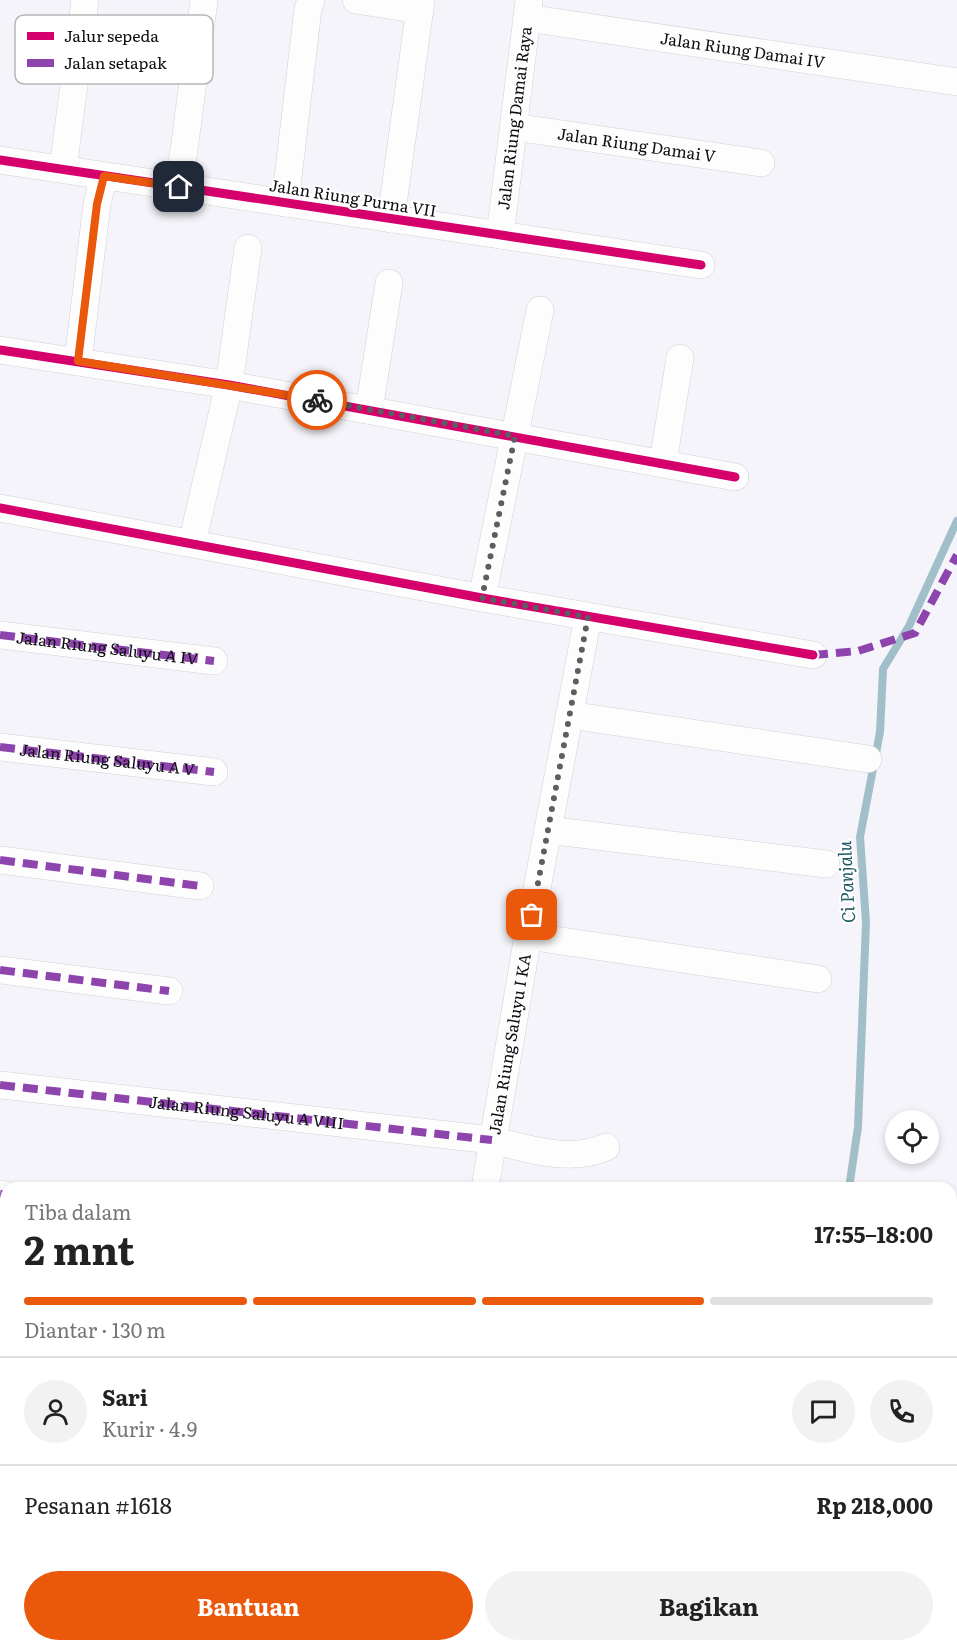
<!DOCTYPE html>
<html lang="id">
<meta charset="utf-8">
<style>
:root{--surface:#fff;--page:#f2f2f2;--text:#222;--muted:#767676;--line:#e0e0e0;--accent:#ea580c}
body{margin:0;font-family:Literata,serif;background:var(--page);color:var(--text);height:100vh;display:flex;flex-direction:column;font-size:22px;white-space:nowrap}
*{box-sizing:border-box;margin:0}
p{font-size:20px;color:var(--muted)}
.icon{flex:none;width:33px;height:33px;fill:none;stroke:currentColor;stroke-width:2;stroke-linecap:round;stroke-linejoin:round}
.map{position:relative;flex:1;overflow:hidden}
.sheet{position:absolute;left:0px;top:1182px;width:957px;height:470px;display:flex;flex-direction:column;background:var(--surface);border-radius:18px 18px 0 0;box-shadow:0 3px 9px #0003}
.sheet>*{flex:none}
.fabs{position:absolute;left:885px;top:1110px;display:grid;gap:12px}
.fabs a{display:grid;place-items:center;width:54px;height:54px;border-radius:50%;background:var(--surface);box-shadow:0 3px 9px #0003;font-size:30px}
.pin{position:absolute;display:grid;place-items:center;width:51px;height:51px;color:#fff;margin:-26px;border-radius:12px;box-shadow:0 3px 9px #0006}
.courier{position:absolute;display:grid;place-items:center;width:60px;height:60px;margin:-30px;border:4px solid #ea580c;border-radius:50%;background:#fff;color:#222;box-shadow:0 2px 8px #0007}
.summary em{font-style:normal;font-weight:700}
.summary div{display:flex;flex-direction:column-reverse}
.summary{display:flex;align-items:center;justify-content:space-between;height:102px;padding:0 24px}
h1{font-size:39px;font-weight:700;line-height:45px}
.bar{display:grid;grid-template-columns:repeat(4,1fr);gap:9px 6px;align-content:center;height:72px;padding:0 24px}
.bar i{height:8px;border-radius:4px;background:var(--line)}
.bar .selected{background:var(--accent)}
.bar p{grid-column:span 4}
.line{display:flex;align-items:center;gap:15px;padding:0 24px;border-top:2px solid var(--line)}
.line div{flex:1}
.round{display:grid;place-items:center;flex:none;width:63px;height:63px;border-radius:32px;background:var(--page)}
.primary-button{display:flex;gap:12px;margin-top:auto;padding:12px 24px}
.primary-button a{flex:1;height:69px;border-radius:36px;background:var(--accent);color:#fff;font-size:24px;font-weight:700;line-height:69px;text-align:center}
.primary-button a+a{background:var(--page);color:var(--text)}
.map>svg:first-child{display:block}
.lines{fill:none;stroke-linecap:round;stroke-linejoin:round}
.stream{stroke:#a1bfc8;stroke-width:8}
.street-casing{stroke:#d2d0d5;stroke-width:28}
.street{stroke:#fefdfe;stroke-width:27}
.quiet{stroke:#8e44ad;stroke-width:8;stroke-dasharray:15 8;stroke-linecap:butt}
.cycleway-casing{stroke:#fff;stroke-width:13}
.cycleway{stroke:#d6006c;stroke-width:9}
.done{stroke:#5e5d63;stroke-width:6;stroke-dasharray:0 10.8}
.route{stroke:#ea580c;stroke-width:8}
.labels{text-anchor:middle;stroke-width:4.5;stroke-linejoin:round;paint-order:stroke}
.street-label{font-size:16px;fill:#0d0c11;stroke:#fff}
.water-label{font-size:18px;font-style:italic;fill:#1f5a67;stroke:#fff}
.key{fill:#fff;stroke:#b6b6b8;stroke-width:1.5}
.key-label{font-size:16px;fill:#0d0c11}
</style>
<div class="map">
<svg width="957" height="1651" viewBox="0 0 957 1651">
<rect width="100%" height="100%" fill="#f5f4fa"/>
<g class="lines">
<!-- stream -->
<g class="stream">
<polyline points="849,1188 858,1127 866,922 860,837 880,732 883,669 909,626 957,521"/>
<polyline points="784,1651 785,1646"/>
</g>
<!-- street casing -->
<g class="street-casing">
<g id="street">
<polyline points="356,0 420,10"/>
<path id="s1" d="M527,18L957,82"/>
<path id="s2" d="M514,127L761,163"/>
<polyline points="0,160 701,265"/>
<polyline points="63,169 85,0"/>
<polyline points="179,187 204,0"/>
<polyline points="285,203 308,9 311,0"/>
<polyline points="391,219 421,0"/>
<path id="s3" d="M500,235L529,1"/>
<polyline points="0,350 229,385 735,477"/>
<polyline points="78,361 97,204 104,176"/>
<polyline points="369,410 389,283"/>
<polyline points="663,462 680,358"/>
<polyline points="0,508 482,598 813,655"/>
<polyline points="192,543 229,385 248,248"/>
<polyline points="482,598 540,310"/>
<polyline points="0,635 214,661"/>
<polyline points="569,715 868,759"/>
<polyline points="0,747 214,772"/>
<polyline points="548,830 826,864"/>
<polyline points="0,860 200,886"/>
<polyline points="528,936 818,979"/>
<polyline points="0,970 169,991"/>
<path d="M0,1085L492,1140C528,1149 571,1163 606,1147"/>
<path id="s4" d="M485,1188L528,936L588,617"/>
<polyline points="0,1194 6,1195"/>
<polyline points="0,1313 6,1314"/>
<polyline points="0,1392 6,1392"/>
<polyline points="0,1497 6,1498"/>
<polyline points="0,1611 6,1612"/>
<polyline points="247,1646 286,1651"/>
<polyline points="430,1651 430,1646"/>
</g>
</g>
<!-- street -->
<use href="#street" class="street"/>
<!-- quiet -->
<g class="quiet">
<path id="s5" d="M0,635L214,661"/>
<polyline points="813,655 858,651 915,633 957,555"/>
<path id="s6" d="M0,747L214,772"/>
<polyline points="0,860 200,886"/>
<polyline points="0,970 169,991"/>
<path id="s7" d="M0,1085L492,1140"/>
<polyline points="0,1194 6,1195"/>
<polyline points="0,1313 6,1314"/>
<polyline points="0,1392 6,1392"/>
<polyline points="0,1497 6,1498"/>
<polyline points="0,1611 6,1612"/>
<polyline points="247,1646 286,1651"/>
</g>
<!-- cycleway casing -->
<g class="cycleway-casing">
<g id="cycleway">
<polyline points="0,160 701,265"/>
<polyline points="0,350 229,385 735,477"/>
<polyline points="0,508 482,598 813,655"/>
</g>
</g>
<!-- cycleway -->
<use href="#cycleway" class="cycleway"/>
</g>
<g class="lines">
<!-- done -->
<polyline class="done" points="317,400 515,436 482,598 588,617 532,915"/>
<!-- route -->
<polyline class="route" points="179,187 104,176 97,204 78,361 317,400"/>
</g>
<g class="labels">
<!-- street labels -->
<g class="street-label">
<text dy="6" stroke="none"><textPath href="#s1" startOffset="218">Jalan Riung Damai IV</textPath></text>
<text dy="6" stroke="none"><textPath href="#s3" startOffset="118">Jalan Riung Damai Raya</textPath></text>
<text dy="6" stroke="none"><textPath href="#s2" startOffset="124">Jalan Riung Damai V</textPath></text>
<text transform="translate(353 198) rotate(9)" y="6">Jalan Riung Purna VII</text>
<text dy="6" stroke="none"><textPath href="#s5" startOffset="108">Jalan Riung Saluyu A IV</textPath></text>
<text dy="6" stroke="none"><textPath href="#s6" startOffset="108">Jalan Riung Saluyu A V</textPath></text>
<text dy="6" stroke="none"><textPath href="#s4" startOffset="146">Jalan Riung Saluyu I KA</textPath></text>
<text dy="6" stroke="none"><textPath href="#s7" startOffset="248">Jalan Riung Saluyu A VIII</textPath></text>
</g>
<!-- water labels -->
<g class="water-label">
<text transform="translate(847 882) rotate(-93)" y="6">Ci Panjalu</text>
</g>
</g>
<!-- legend -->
<rect x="15" y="15" width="198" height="69" rx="9" class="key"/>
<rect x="27" y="32" width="27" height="8" fill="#d6006c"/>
<rect x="27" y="59" width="27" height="8" fill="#8e44ad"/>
<g class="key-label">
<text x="64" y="42">Jalur sepeda</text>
<text x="64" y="69">Jalan setapak</text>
</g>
</svg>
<div class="fabs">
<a><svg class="icon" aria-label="locate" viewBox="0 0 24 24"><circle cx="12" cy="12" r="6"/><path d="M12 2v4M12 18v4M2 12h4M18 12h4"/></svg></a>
</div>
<div class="pin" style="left:532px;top:915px;background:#ea580c"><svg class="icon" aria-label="bag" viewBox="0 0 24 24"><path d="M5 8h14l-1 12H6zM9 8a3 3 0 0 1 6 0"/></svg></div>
<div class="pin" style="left:179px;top:187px;background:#1f2937"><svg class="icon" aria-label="home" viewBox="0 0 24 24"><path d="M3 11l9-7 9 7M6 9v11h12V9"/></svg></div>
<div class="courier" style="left:317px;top:400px"><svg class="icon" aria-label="bike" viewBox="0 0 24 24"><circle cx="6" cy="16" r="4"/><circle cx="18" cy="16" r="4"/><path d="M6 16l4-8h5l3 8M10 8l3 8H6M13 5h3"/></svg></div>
<section class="sheet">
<div class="summary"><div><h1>2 mnt</h1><p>Tiba dalam</p></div><em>17:55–18:00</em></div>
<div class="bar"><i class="selected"></i><i class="selected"></i><i class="selected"></i><i></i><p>Diantar · 130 m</p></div>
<div class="line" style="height:108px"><a class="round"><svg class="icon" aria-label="person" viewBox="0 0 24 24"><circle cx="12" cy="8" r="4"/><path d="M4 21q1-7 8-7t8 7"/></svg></a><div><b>Sari</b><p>Kurir · 4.9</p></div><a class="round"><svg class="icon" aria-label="chat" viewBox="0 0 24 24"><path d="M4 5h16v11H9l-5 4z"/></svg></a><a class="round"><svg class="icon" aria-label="phone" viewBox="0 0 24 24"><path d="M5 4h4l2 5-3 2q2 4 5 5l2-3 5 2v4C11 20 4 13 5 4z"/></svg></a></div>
<div class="line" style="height:78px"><div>Pesanan #1618</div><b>Rp 218,000</b></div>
<div class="primary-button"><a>Bantuan</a><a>Bagikan</a></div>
</section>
</div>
